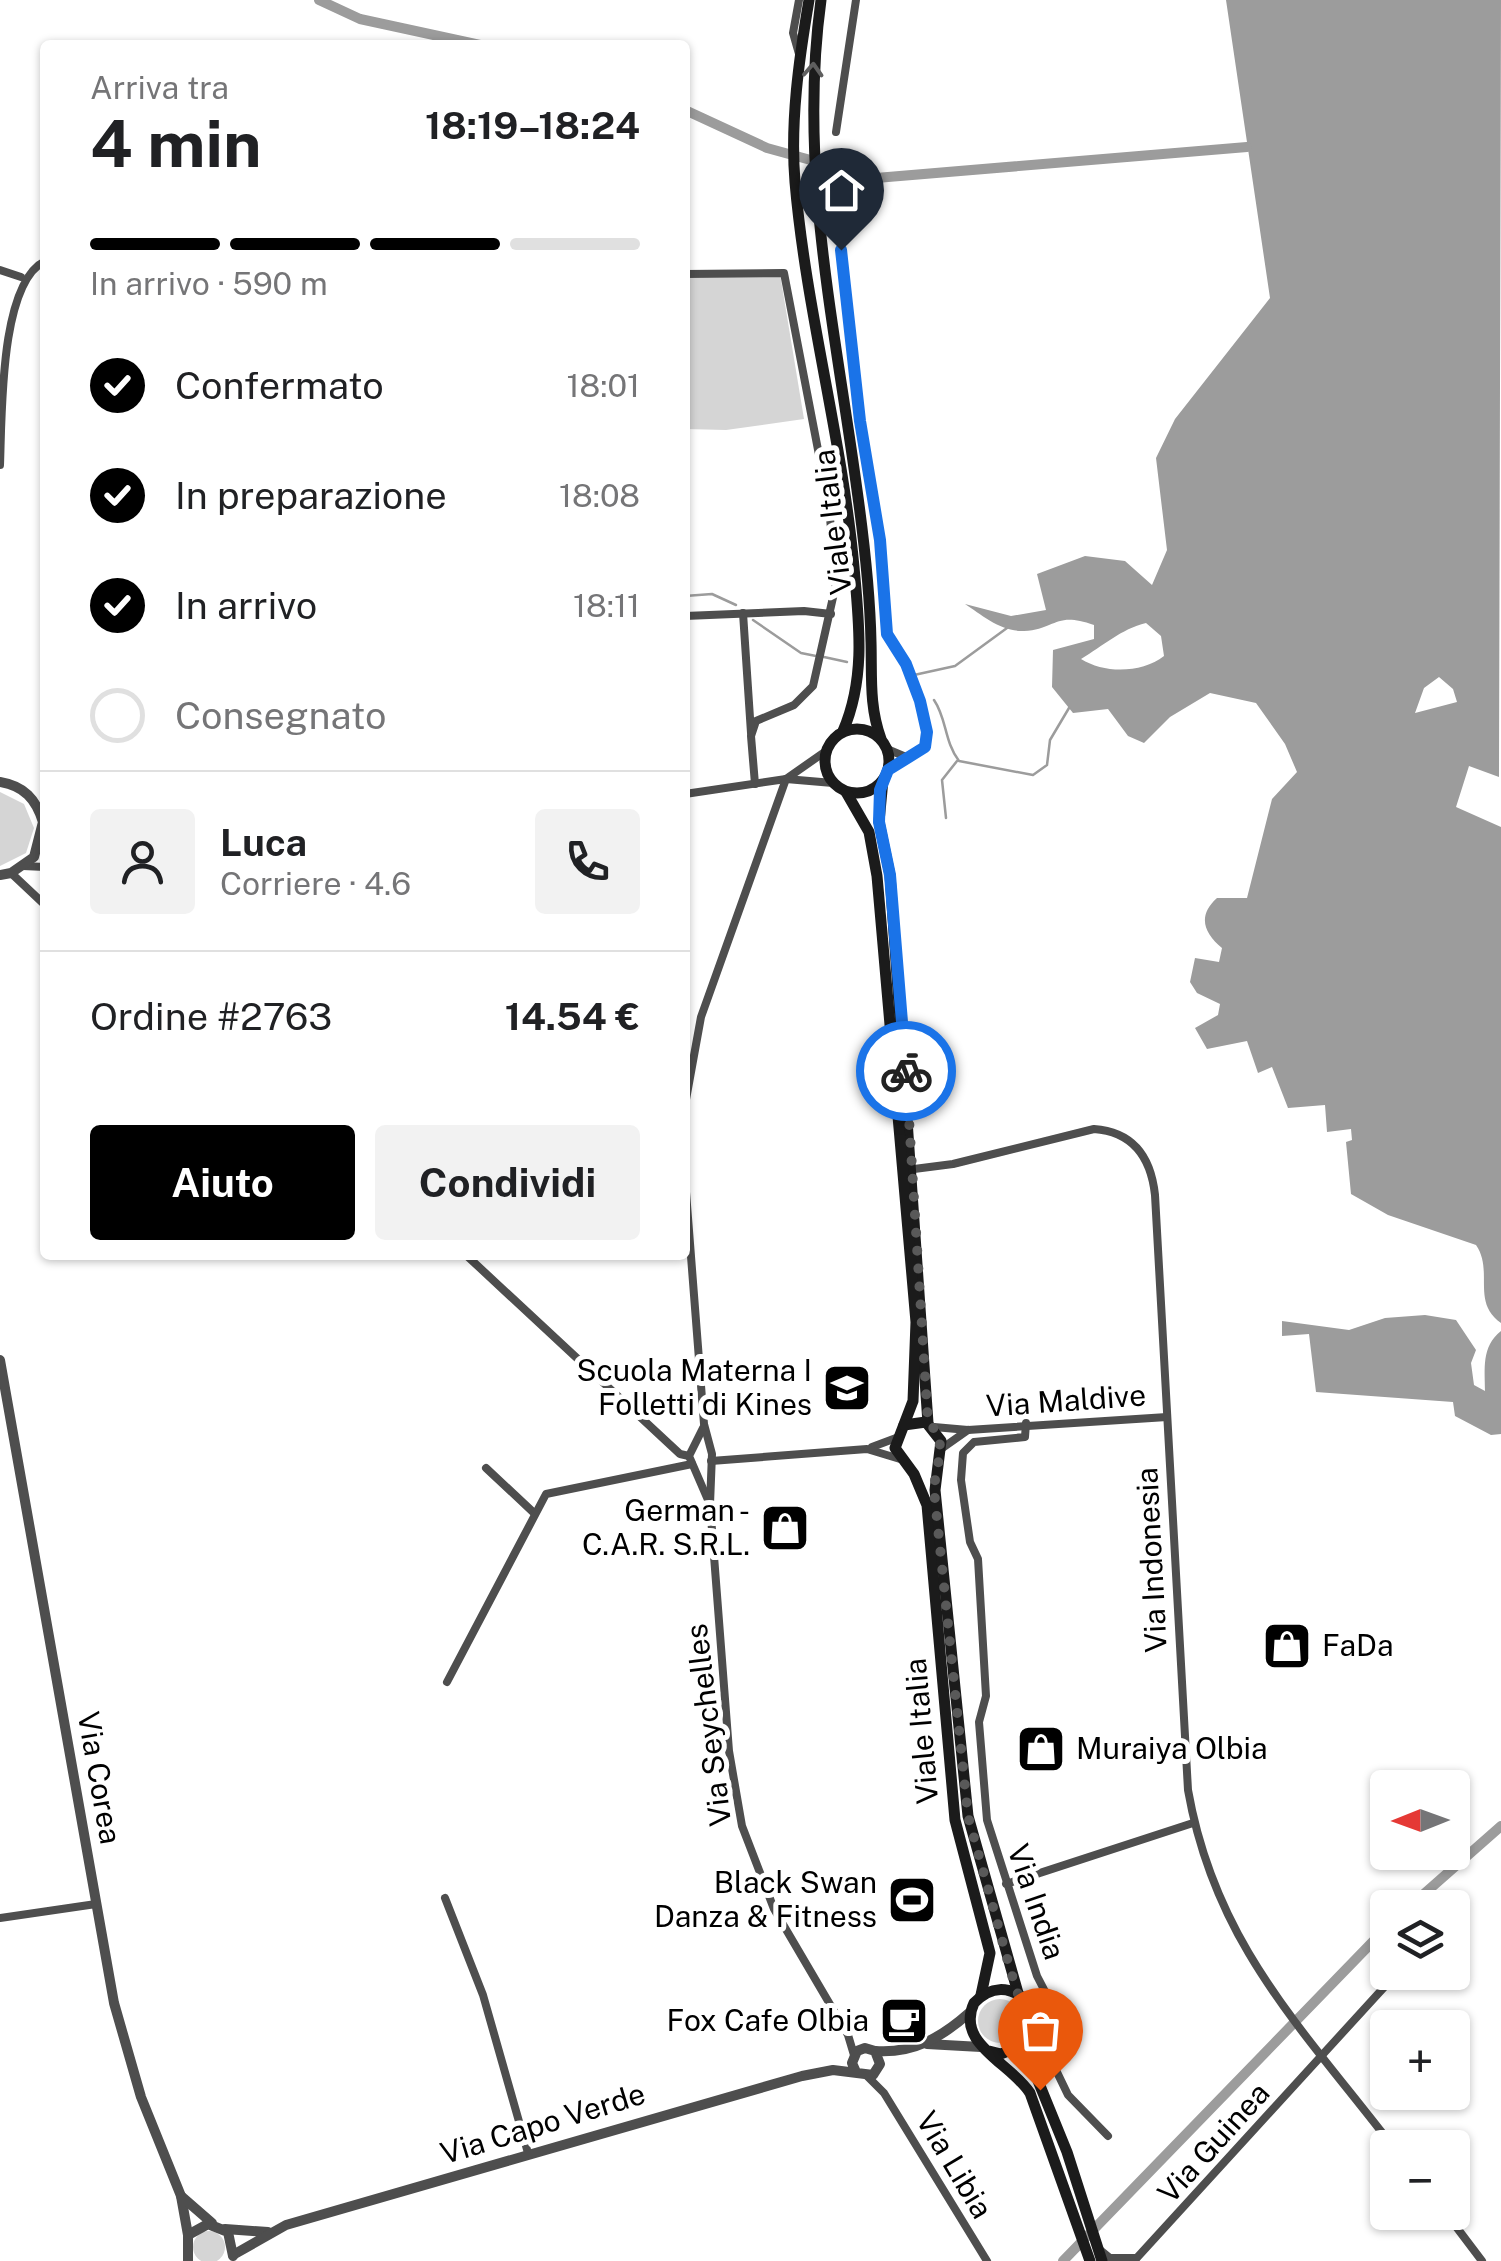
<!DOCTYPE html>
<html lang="it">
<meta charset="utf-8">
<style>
:root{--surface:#fff;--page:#f2f2f2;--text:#202124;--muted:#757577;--line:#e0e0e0;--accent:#000}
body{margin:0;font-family:"Public Sans",sans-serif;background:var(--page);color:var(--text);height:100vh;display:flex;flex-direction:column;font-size:38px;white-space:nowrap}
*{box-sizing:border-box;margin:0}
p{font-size:32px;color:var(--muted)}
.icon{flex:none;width:55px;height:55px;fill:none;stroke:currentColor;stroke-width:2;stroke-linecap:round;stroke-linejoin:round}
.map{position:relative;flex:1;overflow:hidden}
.details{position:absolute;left:40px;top:40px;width:650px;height:1220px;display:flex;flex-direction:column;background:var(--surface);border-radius:10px;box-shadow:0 2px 8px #0004}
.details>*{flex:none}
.needle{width:65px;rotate:269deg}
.controls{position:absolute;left:1370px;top:1770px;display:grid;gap:20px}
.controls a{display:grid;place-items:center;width:100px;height:100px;border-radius:10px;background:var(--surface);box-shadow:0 2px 8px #0004;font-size:50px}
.pin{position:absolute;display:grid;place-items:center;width:85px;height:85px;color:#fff;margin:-102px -42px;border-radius:50% 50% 50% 0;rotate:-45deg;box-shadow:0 0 10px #0007}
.pin .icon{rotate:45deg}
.courier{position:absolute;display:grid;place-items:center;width:100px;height:100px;margin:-50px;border:8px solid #1a73e8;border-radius:50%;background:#fff;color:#222;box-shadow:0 2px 12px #0007}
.summary em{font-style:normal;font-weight:700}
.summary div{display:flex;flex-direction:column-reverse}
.summary{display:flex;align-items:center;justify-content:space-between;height:170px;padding:0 50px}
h1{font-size:65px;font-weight:700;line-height:75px}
.bar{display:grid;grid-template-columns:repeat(4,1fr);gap:15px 10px;align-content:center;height:120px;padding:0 50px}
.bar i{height:12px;border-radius:8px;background:var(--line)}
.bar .active{background:var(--accent)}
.bar p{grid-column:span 4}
.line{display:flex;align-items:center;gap:25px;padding:0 50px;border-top:2px solid var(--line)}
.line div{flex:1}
.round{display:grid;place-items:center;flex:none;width:105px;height:105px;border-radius:10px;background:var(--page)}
ol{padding:0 50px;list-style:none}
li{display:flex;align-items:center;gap:30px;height:110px}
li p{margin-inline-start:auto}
li .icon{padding:10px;border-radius:50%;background:var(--accent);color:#fff;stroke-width:4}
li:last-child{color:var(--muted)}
li i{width:55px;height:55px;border:5px solid var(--line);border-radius:50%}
.cta{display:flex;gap:20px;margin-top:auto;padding:20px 50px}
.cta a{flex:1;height:115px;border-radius:10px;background:var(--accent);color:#fff;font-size:40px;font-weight:700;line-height:115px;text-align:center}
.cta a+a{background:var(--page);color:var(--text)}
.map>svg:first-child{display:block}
.green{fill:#d5d5d5}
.water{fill:#9c9c9c;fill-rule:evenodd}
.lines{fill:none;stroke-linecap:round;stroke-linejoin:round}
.stream{stroke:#9c9c9c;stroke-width:2.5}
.canal{stroke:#9c9c9c;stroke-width:10}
.minor{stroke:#4e4e4e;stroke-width:8}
.tertiary{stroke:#4e4e4e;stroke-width:10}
.secondary{stroke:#1b1b1b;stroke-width:11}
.oneway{stroke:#5f5f5f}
.done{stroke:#595959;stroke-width:10;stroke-dasharray:0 18}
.route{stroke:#1a73e8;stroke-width:12}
.labels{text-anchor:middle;stroke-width:10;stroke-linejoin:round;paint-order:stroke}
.street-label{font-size:30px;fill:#000;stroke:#fff}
.poi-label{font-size:30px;fill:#000;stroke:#fff;text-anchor:end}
</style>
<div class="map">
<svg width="1501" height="2261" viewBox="0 0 1501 2261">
<rect width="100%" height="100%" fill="#fff"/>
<!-- green -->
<g class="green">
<polygon points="780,274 804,419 726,430 685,429 685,277"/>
<polygon points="0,792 24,804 34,828 26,853 0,866"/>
<circle cx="1000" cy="2021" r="22"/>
<circle cx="209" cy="2247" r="16"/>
</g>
<!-- water -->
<g class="water">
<path d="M1226,0H1501L1499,777L1469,766L1456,807L1501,827V1323C1471,1302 1494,1271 1476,1245L1388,1215L1351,1194L1346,1142L1352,1140L1351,1129L1327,1132L1325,1105L1288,1108L1272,1067L1258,1073L1247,1041L1207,1049L1195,1028L1218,1015L1220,1004L1197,993L1190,982L1195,958L1219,962L1222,948C1204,933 1197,916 1217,898H1247L1272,799L1297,772L1285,744L1256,703L1210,693L1170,717L1144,743L1128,736L1108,709L1073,713L1052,687L1053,650L1094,639V625C1055,611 1057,629 1024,631C1001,632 982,615 965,604L1011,616L1046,610L1037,574L1085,556L1125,561L1152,585L1167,550L1156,458L1175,419L1270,298ZM1146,623L1161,636L1164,656C1142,673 1105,674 1081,659C1103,646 1121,629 1146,623ZM1439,677L1453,689L1457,702L1415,713L1424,688Z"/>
<path d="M1425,1315L1456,1320L1476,1350L1471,1363L1474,1385L1485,1391C1485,1369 1481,1347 1501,1331V1434L1491,1435L1455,1416L1453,1402L1316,1392L1309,1334L1282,1336V1321L1349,1330L1385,1318Z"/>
</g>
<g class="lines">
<!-- stream -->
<g class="stream">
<polyline points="685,596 712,594 736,605"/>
<polyline points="753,620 801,653 816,656"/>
<polyline points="824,657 847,662"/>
<polyline points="914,675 955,666 1007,628"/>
<path d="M934,700C947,719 944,741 959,761L1033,775L1047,765L1050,740L1069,708"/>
<polyline points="946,818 942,780 957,761"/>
</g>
<!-- canal -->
<g class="canal">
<polyline points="319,0 360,19 480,45"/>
<polyline points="685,110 767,148 876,178 1247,147"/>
<polyline points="1408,1908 1501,1826"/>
<polyline points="1063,2261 1388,1926"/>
</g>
<!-- minor -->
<g class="minor">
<polyline points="799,54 793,33 799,0"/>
<polyline points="836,132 856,0"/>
<polyline points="838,218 860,421 881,540 887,634 906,664 920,701 927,731 925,747 888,770"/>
<polyline points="0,270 21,277"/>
<polyline points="685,274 784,273 829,507 836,584 813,686 794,705 756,721 751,736 755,784"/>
<path d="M0,465C2,412 0,283 45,261"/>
<polyline points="743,613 751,733"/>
<polyline points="685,616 804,611 831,614"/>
<polyline points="887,749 906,757"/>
<polyline points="786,779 826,751"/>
<polyline points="685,794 786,779 833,783"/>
<polyline points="23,866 45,867"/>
<polyline points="11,873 45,905"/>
<polyline points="685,1105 701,1017 786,779"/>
<path d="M914,1169L953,1164L1094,1129C1134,1132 1151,1158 1155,1195L1188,1790C1215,1944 1302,2028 1394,2148"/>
<polyline points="685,1179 704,1424 712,1454 710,1504 729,1751 742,1826 774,1909 848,2035 854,2055"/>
<polyline points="466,1255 680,1454 689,1456"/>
<polyline points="1026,1423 1025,1437 974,1442 963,1453 961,1480 970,1542 978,1559 986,1696 979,1722 987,1820 1037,1976 1052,2005 1055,2068 1068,2095 1108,2136"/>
<polyline points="934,1427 968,1430 1167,1417"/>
<polyline points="703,1428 689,1456 708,1500"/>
<polyline points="872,1447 896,1438"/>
<polyline points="941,1449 968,1430"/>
<polyline points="711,1461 867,1449 900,1459"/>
<polyline points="486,1468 533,1512"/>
<polyline points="447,1682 546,1494 692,1464"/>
<polyline points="1006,1884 1193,1823"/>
<polyline points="445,1898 483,1995 528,2153"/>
<polyline points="0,1918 96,1904"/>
<polyline points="867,2076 884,2093 987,2261"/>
<polyline points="1445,2212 1482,2261"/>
<polyline points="1099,2249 1110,2258 1136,2258"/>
<polyline points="1134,2261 1398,1972"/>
</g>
<!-- tertiary -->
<g class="tertiary">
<path d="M0,782C24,786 36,799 43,822L34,857L11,873L0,875"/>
<polyline points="0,1360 114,2003 141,2097 181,2196 188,2235"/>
<polyline points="927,2044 981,2047"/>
<path d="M875,2051C913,2054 942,2037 969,2013"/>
<polyline points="181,2196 212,2223"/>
<polyline points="225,2229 268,2232"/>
<polyline points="233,2255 286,2225 802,2076 833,2070 873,2075 880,2064 875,2051 865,2048 857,2051 852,2063 856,2072"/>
<polyline points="188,2261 188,2235 208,2224 228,2232 233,2256"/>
</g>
<!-- secondary -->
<g class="secondary">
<path d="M809,0C799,59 790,122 795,182C806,311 842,437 854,567C859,623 866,678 843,731"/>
<path d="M821,0C798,167 835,326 857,490C864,540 870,592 871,642C872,676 869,706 881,739"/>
<circle cx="857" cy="761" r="32"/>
<polyline points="883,780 879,822 890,875 928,1423"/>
<polyline points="846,792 869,832 877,876 916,1322 913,1401 895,1448 914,1474 927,1505 955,1820 990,1953 981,1995"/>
<polyline points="904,1425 926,1422 941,1441 935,1490 968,1816 1018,1993"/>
<polyline points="1029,2037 1032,2066 1067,2152 1102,2261"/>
<path d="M989,2051L1001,2054L1021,2046L1033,2025L1027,2001C1009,1985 990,1986 974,2003C955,2044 1011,2063 1030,2093L1090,2261"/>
</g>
</g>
<!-- one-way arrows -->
<defs><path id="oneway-chevron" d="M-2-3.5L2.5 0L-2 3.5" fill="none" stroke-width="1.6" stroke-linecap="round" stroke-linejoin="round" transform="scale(2.5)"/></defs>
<use class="oneway" href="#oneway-chevron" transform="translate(813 70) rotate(-87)"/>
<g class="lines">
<!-- done -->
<path class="done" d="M906,1071L928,1423C950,1440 935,1465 934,1490L968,1816L1010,1969L1018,1994L1032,2012L1030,2048L1040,2090"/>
<!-- route -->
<polyline class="route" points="841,250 860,421 880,540 887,634 906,664 920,701 927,732 925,747 888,770 880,790 879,822 890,875 906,1071"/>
</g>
<!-- icons -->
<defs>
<g id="school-square" transform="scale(2.5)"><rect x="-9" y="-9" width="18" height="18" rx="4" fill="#000" stroke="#fff"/><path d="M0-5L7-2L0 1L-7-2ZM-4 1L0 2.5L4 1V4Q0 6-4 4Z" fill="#fff"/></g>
<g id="shop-square" transform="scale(2.5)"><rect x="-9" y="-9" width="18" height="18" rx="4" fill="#000" stroke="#fff"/><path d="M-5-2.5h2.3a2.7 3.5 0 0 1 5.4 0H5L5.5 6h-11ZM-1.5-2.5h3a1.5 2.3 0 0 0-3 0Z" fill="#fff"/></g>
<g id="stadium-square" transform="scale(2.5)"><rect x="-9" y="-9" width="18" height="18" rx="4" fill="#000" stroke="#fff"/><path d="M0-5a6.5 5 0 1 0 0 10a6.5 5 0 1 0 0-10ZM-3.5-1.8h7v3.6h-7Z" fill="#fff"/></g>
<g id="cafe-square" transform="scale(2.5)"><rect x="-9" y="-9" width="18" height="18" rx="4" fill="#000" stroke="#fff"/><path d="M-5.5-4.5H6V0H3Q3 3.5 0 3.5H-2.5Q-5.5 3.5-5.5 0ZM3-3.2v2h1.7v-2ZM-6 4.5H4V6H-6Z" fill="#fff"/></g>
</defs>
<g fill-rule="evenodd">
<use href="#school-square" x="847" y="1388"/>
<use href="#shop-square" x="785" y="1528"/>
<use href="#shop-square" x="1287" y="1646"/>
<use href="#shop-square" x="1041" y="1749"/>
<use href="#stadium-square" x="912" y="1900"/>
<use href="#cafe-square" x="904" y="2021"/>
</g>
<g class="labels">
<!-- street labels -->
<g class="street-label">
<text transform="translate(833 522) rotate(-97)" y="10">Viale Italia</text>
<text transform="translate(1066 1401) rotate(-4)" y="10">Via Maldive</text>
<text transform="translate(1152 1560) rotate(-93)" y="10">Via Indonesia</text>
<text transform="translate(709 1725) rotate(-97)" y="10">Via Seychelles</text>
<text transform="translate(922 1731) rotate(-95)" y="10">Viale Italia</text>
<text transform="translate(99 1778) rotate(80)" y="10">Via Corea</text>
<text transform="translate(1036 1902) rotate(71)" y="10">Via India</text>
<text transform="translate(543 2124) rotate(-17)" y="10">Via Capo Verde</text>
<text transform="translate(1214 2143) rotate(-48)" y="10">Via Guinea</text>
<text transform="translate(954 2165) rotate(59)" y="10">Via Libia</text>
</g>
<!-- poi labels -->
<g class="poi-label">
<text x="812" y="1381">Scuola Materna I<tspan x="812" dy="34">Folletti di Kines</tspan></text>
<text x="750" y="1521">German -<tspan x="750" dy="34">C.A.R. S.R.L.</tspan></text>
<text x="1322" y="1656" text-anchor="start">FaDa</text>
<text x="1076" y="1759" text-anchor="start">Muraiya Olbia</text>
<text x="877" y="1893">Black Swan<tspan x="877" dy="34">Danza &amp; Fitness</tspan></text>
<text x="869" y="2031">Fox Cafe Olbia</text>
</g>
</g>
</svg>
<div class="controls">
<a><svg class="needle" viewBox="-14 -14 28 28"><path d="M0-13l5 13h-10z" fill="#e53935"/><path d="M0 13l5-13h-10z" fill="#757577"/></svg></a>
<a><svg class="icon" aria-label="layers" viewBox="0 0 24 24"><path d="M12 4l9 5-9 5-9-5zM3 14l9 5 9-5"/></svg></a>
<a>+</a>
<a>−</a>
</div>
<div class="pin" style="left:1040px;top:2090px;background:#ea580c"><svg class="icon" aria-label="bag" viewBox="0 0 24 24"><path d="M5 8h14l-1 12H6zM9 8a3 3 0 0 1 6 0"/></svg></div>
<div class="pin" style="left:841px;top:250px;background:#1f2937"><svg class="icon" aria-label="home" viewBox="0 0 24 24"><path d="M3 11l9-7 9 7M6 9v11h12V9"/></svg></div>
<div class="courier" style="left:906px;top:1071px"><svg class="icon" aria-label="bike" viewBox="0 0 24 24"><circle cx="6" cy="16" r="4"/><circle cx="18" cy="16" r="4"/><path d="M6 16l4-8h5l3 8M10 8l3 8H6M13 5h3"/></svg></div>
<section class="details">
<div class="summary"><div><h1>4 min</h1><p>Arriva tra</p></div><em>18:19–18:24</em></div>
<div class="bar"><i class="active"></i><i class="active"></i><i class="active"></i><i></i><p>In arrivo · 590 m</p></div>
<ol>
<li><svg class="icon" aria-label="check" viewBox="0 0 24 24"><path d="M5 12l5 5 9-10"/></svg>Confermato<p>18:01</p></li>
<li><svg class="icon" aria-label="check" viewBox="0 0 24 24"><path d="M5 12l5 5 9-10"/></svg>In preparazione<p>18:08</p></li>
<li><svg class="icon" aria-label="check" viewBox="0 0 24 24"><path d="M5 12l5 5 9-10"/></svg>In arrivo<p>18:11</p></li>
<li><i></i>Consegnato</li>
</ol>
<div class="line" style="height:180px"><a class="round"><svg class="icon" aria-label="person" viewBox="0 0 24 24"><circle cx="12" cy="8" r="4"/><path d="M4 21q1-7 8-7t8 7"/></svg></a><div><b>Luca</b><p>Corriere · 4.6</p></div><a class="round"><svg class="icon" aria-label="phone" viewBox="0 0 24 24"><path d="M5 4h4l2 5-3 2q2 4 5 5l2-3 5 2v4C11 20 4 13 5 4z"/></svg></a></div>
<div class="line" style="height:130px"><div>Ordine #2763</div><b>14.54 €</b></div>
<div class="cta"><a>Aiuto</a><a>Condividi</a></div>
</section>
</div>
